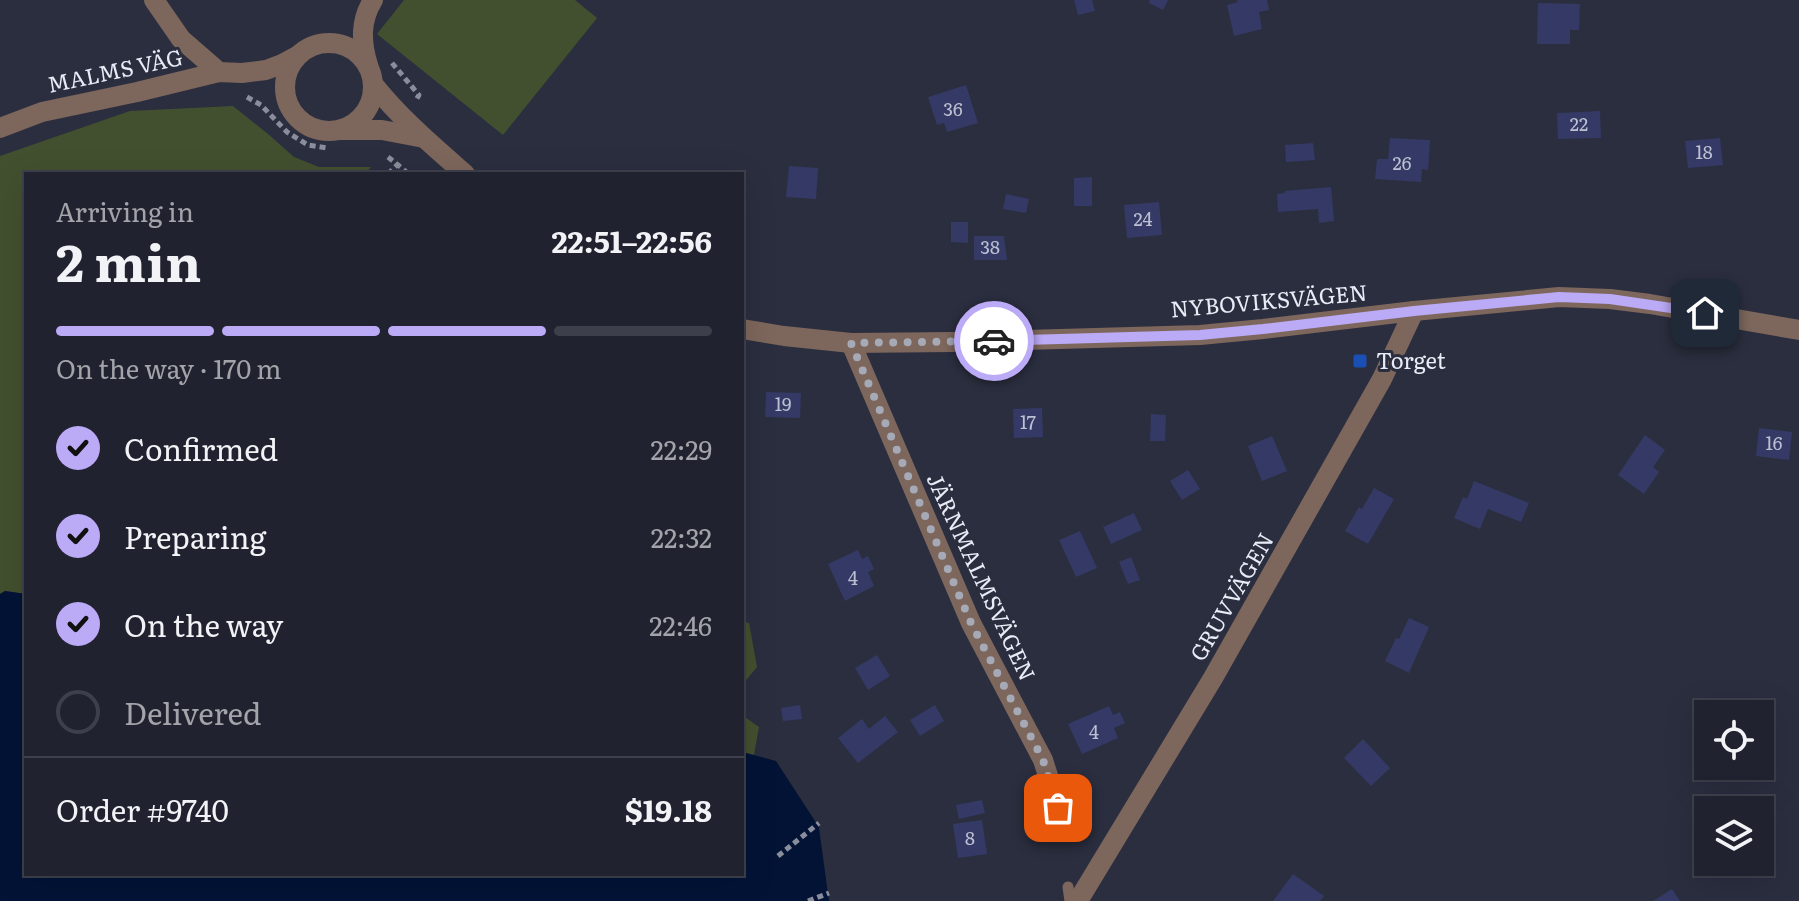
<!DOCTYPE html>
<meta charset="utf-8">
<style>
:root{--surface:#20222f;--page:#282a37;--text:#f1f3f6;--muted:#a2a4aa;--line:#3d3f4b;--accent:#bbaaf6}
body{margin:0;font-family:Literata,serif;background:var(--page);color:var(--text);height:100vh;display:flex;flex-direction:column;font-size:30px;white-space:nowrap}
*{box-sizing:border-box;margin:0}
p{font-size:26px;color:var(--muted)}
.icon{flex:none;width:44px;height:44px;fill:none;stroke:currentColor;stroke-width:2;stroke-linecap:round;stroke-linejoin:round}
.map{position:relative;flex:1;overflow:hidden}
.side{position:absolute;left:24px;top:172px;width:720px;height:704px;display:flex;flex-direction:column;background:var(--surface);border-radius:0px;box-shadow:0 8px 32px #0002,0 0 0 2px var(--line)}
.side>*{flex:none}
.tools{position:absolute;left:1694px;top:700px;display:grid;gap:16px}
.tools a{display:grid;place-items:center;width:80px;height:80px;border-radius:0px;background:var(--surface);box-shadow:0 8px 32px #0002,0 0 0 2px var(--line);font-size:40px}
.pin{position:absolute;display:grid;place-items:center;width:68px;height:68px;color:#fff;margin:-34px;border-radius:16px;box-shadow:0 4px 12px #0006}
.courier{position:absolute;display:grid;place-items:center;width:80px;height:80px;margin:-40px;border:6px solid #bbaaf6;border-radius:50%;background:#fff;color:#222;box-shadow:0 2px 10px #0007}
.head em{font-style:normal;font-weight:700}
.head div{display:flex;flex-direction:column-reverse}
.head{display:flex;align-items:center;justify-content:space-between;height:136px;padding:0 32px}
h1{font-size:52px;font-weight:700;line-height:60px}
.bar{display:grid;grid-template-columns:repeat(4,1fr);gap:12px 8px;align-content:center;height:96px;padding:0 32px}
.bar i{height:10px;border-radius:6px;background:var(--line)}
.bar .current{background:var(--accent)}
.bar p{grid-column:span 4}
.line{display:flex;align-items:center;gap:20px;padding:0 32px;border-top:2px solid var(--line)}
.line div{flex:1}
ol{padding:0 32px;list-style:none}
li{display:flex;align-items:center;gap:24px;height:88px}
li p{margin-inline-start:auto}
li .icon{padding:8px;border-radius:50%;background:var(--accent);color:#111;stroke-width:4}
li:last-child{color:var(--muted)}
li i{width:44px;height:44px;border:4px solid var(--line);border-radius:50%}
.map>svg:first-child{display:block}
.green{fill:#43502f}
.water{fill:#021336}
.building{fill:#343a65}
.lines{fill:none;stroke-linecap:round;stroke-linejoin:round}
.path{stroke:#8a8d9b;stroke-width:5;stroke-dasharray:6 4;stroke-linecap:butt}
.service{stroke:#7d665c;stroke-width:11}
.minor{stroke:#7d665c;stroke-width:20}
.done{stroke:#a6aab7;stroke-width:8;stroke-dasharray:0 14.4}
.route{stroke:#bbaaf6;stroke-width:10}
.transit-dot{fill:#1a4fb4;stroke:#2b2e3f;stroke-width:3}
.labels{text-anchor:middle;stroke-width:6;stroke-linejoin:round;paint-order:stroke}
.number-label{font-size:18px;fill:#bcc0d2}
.street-label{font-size:22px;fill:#e9ecf7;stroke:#2b2e3f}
.poi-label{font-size:22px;fill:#e9ecf7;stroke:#2b2e3f;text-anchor:start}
</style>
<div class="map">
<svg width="1799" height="901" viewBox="0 0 1799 901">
<rect width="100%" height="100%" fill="#2b2e3f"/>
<!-- green -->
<g class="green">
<polygon points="404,0 575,0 597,18 503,135 377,34"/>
<polygon points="233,106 268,134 294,157 319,167 371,167 365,174 26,174 26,594 5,591 0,594 0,156 130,111"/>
<polygon points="742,621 749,623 757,667 742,685"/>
<polygon points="742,715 759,727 754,755 742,752"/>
</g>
<!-- water -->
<polygon class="water" points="5,591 26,594 26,874 742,874 742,752 776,761 817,824 819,828 829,901 0,901 0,594"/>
<!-- building -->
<g class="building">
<polygon points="1074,0 1092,0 1095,11 1078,15"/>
<polygon points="1150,0 1168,0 1163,10 1149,3"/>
<polygon points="1237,0 1267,0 1269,10 1259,12 1262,29 1234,36 1227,5 1238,2"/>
<polygon points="1538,3 1580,4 1579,30 1570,30 1570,44 1537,44"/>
<polygon points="966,85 978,123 947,132 944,123 937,125 928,97"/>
<polygon points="1600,111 1601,138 1558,139 1557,113"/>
<polygon points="1390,138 1430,140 1428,170 1422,169 1421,182 1375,179 1377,159 1388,159"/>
<polygon points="1720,138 1723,165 1688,168 1685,141"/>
<polygon points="1313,143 1315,160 1286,162 1285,145"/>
<polygon points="789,166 818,168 816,199 786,197"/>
<polygon points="1092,177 1092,206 1074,206 1074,178"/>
<polygon points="1331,187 1334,221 1319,223 1318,209 1278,212 1277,194 1285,193 1285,191"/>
<polygon points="1006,194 1029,199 1026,213 1003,209"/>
<polygon points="1159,202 1162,235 1127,238 1124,205"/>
<polygon points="951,222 968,222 968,243 951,242"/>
<polygon points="974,236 1004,236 1007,260 974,260"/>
<rect x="975" y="305" width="23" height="16"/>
<polygon points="766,392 801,393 800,418 765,417"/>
<polygon points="1042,408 1043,437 1014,438 1013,409"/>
<polygon points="1151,414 1166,415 1165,441 1150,441"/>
<polygon points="1759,428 1792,432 1789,460 1756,456"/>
<polygon points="1645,435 1665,450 1653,467 1659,472 1644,494 1618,475"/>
<polygon points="1272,436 1287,471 1262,481 1248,446"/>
<polygon points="1188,470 1200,489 1182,500 1170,481"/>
<polygon points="1474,481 1529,503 1521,522 1488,509 1480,529 1454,518 1463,497 1467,499"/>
<polygon points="1374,488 1394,499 1368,544 1345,531 1359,507 1362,509"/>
<polygon points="1134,513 1142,530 1111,544 1103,527"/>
<polygon points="1080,531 1097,568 1076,577 1059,540"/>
<polygon points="858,550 862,559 868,556 874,569 868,572 874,586 845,601 828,564"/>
<polygon points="1131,557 1140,580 1128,584 1119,562"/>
<polygon points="1409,618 1429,627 1409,673 1385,661 1396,638 1399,639"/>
<polygon points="877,655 890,676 868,690 855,668"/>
<polygon points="800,705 802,719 783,721 781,708"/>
<polygon points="935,705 944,721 920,736 910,720"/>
<polygon points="1109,706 1113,715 1120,712 1125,723 1114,728 1118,738 1082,754 1068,724"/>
<polygon points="885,716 898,732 858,763 838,738 862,719 869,729"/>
<polygon points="1363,739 1390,768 1371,786 1344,758"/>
<polygon points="982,800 985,813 959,819 956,805"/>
<polygon points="982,820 987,854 958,858 953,824"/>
<polygon points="1293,874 1324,896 1320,901 1273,901"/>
<polygon points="1672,889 1680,901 1653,901"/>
</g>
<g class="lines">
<!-- path -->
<g class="path">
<polyline points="392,63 419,95 415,102"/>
<polyline points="247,97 261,105 287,132 308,145 327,148"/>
<polyline points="388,157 409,174"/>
<polyline points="388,174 398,164"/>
<polyline points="778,856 819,823"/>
<polyline points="808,901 829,893"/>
</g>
<!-- service -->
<polyline class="service" points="1068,887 1070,901"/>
<!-- minor -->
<g class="minor">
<polyline points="154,0 181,39 219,72"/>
<circle cx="329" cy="87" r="44"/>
<path d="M368,65C361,42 360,21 373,0"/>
<path d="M373,84C400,118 433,146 465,174"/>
<polyline points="0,128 42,112 137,92 219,72 242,73 266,70 282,64 297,56"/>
<polyline points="341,130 382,130 424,138"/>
<polyline points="742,329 784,336 851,343 953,342 1200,335 1263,329 1414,311 1559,297 1610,299 1650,304 1799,330"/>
<polyline points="851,343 971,623 1043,760 1066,832"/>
<polyline points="1078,901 1213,678 1382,379 1414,311"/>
</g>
</g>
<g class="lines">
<!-- done -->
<polyline class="done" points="994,341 851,343 971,623 1043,760 1058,808"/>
<!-- route -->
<polyline class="route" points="994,341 1200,335 1263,329 1414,311 1559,297 1610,299 1705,313"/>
</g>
<!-- markers -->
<rect class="transit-dot" x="1352" y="353" width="16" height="16" rx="4"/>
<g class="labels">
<!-- number labels -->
<g class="number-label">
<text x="953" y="116">36</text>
<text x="1579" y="131">22</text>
<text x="1704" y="159">18</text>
<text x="1402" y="170">26</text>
<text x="1143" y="226">24</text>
<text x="990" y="254">38</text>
<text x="783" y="411">19</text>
<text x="1028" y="429">17</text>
<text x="1774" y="450">16</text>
<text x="853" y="585">4</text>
<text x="1094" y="739">4</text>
<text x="970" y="845">8</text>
</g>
<!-- street labels -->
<g class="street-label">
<text transform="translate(115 71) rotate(-12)" y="8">MALMS VÄG</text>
<text transform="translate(1269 301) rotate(-5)" y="8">NYBOVIKSVÄGEN</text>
<text transform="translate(981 577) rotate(65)" y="8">JÄRNMALMSVÄGEN</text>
<text transform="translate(1232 597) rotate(-60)" y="8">GRUVVÄGEN</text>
</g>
<!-- poi labels -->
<g class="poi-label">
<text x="1376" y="369">Torget</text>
</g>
</g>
</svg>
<div class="tools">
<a><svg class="icon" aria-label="locate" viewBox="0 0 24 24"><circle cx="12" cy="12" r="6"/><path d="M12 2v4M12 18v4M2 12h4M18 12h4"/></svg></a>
<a><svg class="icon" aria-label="layers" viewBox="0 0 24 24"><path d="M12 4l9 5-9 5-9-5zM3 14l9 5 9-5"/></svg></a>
</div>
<div class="pin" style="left:1058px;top:808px;background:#ea580c"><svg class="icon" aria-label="bag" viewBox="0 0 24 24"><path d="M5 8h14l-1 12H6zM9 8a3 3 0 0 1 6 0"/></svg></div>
<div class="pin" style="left:1705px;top:313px;background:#1f2937"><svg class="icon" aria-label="home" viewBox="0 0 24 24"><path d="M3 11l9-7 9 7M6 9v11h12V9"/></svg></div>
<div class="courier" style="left:994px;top:341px"><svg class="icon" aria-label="car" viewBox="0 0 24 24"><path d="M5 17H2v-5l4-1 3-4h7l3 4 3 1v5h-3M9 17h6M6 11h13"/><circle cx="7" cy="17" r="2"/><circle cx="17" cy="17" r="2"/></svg></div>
<section class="side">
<div class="head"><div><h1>2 min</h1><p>Arriving in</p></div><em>22:51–22:56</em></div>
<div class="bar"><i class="current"></i><i class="current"></i><i class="current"></i><i></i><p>On the way · 170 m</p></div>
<ol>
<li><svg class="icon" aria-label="check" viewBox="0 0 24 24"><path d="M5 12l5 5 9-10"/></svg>Confirmed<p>22:29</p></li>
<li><svg class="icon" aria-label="check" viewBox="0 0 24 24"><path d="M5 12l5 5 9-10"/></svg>Preparing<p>22:32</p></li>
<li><svg class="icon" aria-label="check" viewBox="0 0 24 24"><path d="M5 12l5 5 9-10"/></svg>On the way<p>22:46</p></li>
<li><i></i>Delivered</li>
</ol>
<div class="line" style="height:104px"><div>Order #9740</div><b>$19.18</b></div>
</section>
</div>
